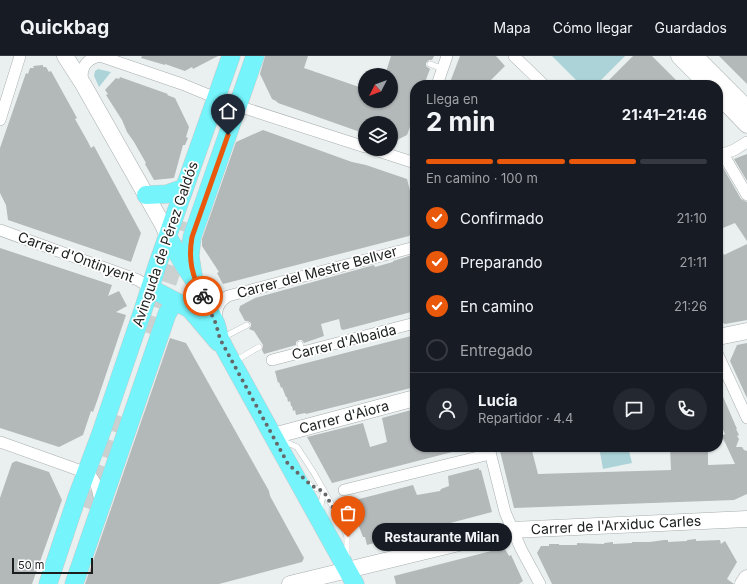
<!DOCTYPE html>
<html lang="es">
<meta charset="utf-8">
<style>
:root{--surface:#171b24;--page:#242831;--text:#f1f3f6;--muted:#9ea1a6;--line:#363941;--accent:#ea580c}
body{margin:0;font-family:Inter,sans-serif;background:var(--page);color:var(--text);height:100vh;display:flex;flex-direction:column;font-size:15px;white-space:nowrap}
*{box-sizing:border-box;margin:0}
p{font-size:13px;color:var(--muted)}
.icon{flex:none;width:22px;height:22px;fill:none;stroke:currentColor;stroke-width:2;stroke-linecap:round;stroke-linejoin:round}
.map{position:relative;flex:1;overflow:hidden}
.sheet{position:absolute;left:410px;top:24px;width:313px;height:372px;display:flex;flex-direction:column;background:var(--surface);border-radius:16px;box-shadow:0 1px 3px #0004}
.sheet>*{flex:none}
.needle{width:26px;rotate:228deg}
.buttons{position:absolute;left:358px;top:12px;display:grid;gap:8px}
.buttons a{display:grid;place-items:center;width:40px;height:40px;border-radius:50%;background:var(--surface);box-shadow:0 1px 3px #0004;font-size:20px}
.scale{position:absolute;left:12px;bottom:10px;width:81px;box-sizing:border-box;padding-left:4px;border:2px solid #1c1e1e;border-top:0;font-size:11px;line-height:14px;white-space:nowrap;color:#1c1e1e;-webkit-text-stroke:3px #fff;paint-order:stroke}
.pin{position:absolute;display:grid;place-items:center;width:34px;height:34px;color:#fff;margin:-41px -17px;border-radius:50% 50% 50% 0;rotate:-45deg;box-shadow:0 0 4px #0007}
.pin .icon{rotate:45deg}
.courier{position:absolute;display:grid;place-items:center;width:40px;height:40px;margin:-20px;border:3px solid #ea580c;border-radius:50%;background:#fff;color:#222;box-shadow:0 1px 5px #0007}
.bubble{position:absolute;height:28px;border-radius:14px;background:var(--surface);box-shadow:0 1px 3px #0004;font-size:13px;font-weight:700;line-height:28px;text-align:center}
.head em{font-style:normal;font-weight:700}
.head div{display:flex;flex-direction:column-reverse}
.head{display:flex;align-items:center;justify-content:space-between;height:68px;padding:0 16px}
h1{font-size:26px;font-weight:700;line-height:30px}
.bar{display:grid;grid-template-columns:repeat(4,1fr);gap:6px 4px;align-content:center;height:48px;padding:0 16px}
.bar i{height:5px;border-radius:3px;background:var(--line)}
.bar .selected{background:var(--accent)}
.bar p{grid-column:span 4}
.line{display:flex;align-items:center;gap:10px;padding:0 16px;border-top:1px solid var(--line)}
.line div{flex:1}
.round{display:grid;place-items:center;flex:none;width:42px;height:42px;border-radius:21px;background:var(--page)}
ol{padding:0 16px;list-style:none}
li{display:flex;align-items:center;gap:12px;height:44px}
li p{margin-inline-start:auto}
li .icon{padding:4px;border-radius:50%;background:var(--accent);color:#fff;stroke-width:4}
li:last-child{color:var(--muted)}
li i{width:22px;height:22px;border:2px solid var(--line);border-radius:50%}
header{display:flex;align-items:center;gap:24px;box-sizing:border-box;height:56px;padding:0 20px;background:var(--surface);border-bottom:1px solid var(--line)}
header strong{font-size:19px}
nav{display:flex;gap:22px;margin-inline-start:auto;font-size:14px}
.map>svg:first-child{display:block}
.green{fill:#acd4d8}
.building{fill:#b3b8b9}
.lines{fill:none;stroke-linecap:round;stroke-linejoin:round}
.primary-tunnel{stroke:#cbd0d0;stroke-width:18;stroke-dasharray:18 9;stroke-linecap:butt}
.lane-casing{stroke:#a8adae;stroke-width:6}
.street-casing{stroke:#a8adae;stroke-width:12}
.secondary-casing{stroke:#a8adae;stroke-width:17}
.primary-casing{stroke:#c9c9c9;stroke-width:19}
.lane{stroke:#fff;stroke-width:5.5}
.street{stroke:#fff;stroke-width:11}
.secondary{stroke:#fff;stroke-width:16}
.primary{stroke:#75f4fc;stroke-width:18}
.done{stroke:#646868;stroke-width:4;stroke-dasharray:0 7.2}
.route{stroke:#ea580c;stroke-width:5}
.labels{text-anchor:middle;stroke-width:3.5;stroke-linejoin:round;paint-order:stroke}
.street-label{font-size:14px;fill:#1c1e1e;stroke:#fff}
</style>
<header>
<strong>Quickbag</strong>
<nav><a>Mapa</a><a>Cómo llegar</a><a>Guardados</a></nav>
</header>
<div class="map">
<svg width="747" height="528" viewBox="0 0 747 528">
<rect width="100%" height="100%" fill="#eaf0f0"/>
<!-- green -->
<g class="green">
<polygon points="552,0 625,0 596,29 581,29"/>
<polygon points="98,13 111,16 99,31 94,20 95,15"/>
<polygon points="599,391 628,391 632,407 603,413"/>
</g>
<!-- building -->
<g class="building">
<polygon points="142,0 218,0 193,13 192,11 185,15 165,8 165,9 141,2"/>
<polygon points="265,0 308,0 304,12 365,33 365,45 391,45 391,19 385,19 391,0 434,0 432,4 429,4 426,7 426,10 430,13 424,29 415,29 415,57 407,79 391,87 391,67 365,67 363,77 278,47 276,45 272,43 260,18"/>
<polygon points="460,0 496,0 505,10 486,29 449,29"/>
<polygon points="633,0 652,0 681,29 604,29"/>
<polygon points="719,0 747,0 747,28"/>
<polygon points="43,9 43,11 46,11 49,16 51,15 77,62 75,63 88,86 91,92 94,90 141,177 131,206 8,164 6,149 0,137 0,92 26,17 28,18 30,12 34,12 33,10"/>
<polygon points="120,21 168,38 167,39 175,42 189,71 186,81 188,82 185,89 183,89 174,122 154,124 145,108 146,107 134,86 127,76 122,64 106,39 108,38 105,34 116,22 119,23"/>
<polygon points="263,74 352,106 366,109 407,123 415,154 415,170 409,180 223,228 217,217 219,216 202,190 202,183 236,86"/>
<polygon points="747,98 747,125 734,103"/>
<polygon points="721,108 741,143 747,146 747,185 735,167 718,174 718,109"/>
<polygon points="718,187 724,199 747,188 747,264 725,268 718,264"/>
<polygon points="0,192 112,229 108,240 119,235 127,250 116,256 126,259 97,345 93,356 91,355 83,379 59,391 0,372"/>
<polygon points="415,198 415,255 343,274 341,273 339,263 321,268 324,280 304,287 302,284 299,284 296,286 296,289 264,298 262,294 263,289 254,275 249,273 251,270 251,267 248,265 245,265 239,254 240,250 255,242 374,209 375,211 393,206 393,205"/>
<polygon points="415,279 415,331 306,358 305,357 296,359 295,354 293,355 292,350 291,350 290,345 288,346 287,341 286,341 282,331 281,332 279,326 278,327 275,315"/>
<polygon points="170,282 186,287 269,435 270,440 304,502 302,506 219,528 85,528"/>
<polygon points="747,287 747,342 730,305 737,289"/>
<polygon points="718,329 737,373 736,373 739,379 737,380 739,383 736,391 742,391 744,394 747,395 747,438 734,444 514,452 499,391 531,391 538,418 671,414 670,391 708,391 708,409 735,408 722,380 725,378 718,363"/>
<polygon points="415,353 415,391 459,391 460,394 332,427 307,381 363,367 370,391 387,386 382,362"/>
<polygon points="16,405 49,416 62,444 32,528 0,528 0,442 12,407"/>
<polygon points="479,412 479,414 481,414 492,456 367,489 365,481 363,481 358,468 356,468 344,447 413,429 417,439 440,435 441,433 449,430 448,420"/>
<polygon points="696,483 696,485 720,484 721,488 725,485 737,506 727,523 734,528 552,528 537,497 541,490 549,490 549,488 559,488 559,489 577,489 577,487 604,488 604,487 613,486 613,488 632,487 632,486 650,486 664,484 668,484 668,486 687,485 687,484"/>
<polygon points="499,493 499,494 505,493 509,500 511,499 523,525 519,528 396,528 394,520"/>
</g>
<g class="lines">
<!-- primary-tunnel -->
<g class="primary-tunnel">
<polyline points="150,278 188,167"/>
<polyline points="84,451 117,359"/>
</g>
<!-- lane casing -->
<g class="lane-casing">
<g id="lane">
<polyline points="430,8 443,13"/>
<polyline points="222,282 247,269"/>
<polyline points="300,288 302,296"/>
<polyline points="235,305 259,291"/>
<polyline points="281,384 297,391 314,417 343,469 347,481 347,501"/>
<polyline points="305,424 312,431 324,435 321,448 321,454"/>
</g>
</g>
<!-- street casing -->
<g class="street-casing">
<g id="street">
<polyline points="514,0 544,29"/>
<path d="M83,27C80,13 85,3 100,0L182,28L216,42"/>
<polyline points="437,29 447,0"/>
<polyline points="238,50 365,91"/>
<polyline points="0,64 20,0"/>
<polyline points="372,93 415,107"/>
<polyline points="723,98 747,139"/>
<polyline points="718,100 734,94 747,86"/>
<polyline points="0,174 138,224 150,232"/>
<path d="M216,266C216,254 218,246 228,240L415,191"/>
<polyline points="718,299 747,362"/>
<polyline points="272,304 415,267"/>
<path d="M0,386L87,417C95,422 97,431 99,440"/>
<polyline points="489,392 505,456 521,493 540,528"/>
<polyline points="344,434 490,398"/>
</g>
</g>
<!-- secondary casing -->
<g class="secondary-casing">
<g id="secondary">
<polyline points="65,0 83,28 163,169 168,181"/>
<polyline points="679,0 708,29"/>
<polyline points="695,0 747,52"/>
<polyline points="718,39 747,69"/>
<polyline points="718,281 747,275"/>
<polyline points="273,380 415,342"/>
<polyline points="290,528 512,474 747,463"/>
<polyline points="743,528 747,522"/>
</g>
</g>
<!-- primary casing -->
<g class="primary-casing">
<g id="primary">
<polyline points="146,139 167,138 184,132"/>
<polyline points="168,181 184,209 194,224 216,268 220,283 226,295 355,528"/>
<polyline points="193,219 190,200 192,181 255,0"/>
<polyline points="150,232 190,253 218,286"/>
<polyline points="48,528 77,441 101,377 144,251 157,210 231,0"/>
<polyline points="74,528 167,258 171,251 176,246"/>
</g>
</g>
<!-- lane -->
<use href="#lane" class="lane"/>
<!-- street -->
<use href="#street" class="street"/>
<!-- secondary -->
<use href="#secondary" class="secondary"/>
<!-- primary -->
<use href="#primary" class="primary"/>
</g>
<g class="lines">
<!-- done -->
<polyline class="done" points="203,240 216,268 220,283 288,408 312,430 324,436 343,469 348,481"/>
<!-- route -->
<path class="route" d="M203,240C192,220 188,204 192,181L228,79"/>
</g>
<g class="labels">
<!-- street labels -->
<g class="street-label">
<text transform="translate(165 188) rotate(-71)" y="5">Avinguda de Pérez Galdós</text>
<text transform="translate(76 201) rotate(20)" y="5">Carrer d'Ontinyent</text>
<text transform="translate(317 216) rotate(-15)" y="5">Carrer del Mestre Bellver</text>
<text transform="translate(344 286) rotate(-14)" y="5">Carrer d'Albaida</text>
<text transform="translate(344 361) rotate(-15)" y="5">Carrer d'Aiora</text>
<text transform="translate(616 469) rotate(-3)" y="5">Carrer de l'Arxiduc Carles</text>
</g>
</g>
</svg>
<div class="buttons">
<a><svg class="needle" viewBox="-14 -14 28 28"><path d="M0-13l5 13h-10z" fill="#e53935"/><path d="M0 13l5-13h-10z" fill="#9ea1a6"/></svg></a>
<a><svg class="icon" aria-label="layers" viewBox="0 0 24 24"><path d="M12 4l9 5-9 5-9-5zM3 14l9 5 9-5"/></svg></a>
</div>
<div class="scale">50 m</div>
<div class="pin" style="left:348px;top:481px;background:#ea580c"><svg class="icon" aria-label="bag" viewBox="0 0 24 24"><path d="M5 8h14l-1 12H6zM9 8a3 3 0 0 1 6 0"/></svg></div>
<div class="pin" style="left:228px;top:79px;background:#1f2937"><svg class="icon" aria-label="home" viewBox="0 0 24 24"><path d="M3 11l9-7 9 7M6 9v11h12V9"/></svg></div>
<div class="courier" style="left:203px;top:240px"><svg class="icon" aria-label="bike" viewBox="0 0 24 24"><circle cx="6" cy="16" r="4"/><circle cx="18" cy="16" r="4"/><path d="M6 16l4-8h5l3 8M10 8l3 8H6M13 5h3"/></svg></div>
<div class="bubble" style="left:372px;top:467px;width:140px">Restaurante Milan</div>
<section class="sheet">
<div class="head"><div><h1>2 min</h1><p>Llega en</p></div><em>21:41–21:46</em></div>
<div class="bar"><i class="selected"></i><i class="selected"></i><i class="selected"></i><i></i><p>En camino · 100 m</p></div>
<ol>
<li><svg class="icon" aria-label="check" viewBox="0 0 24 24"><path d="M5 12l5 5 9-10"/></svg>Confirmado<p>21:10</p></li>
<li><svg class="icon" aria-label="check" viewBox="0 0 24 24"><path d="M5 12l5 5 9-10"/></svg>Preparando<p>21:11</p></li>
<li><svg class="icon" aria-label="check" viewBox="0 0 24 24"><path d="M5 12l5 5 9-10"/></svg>En camino<p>21:26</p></li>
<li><i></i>Entregado</li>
</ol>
<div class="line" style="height:72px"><a class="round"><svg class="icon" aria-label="person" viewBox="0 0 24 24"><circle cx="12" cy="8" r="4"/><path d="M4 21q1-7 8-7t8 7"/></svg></a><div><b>Lucía</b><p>Repartidor · 4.4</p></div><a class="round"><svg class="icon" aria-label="chat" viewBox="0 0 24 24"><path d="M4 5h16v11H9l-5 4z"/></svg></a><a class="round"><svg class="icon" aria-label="phone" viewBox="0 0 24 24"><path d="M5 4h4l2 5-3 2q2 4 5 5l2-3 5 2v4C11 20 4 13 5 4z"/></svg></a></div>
</section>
</div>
